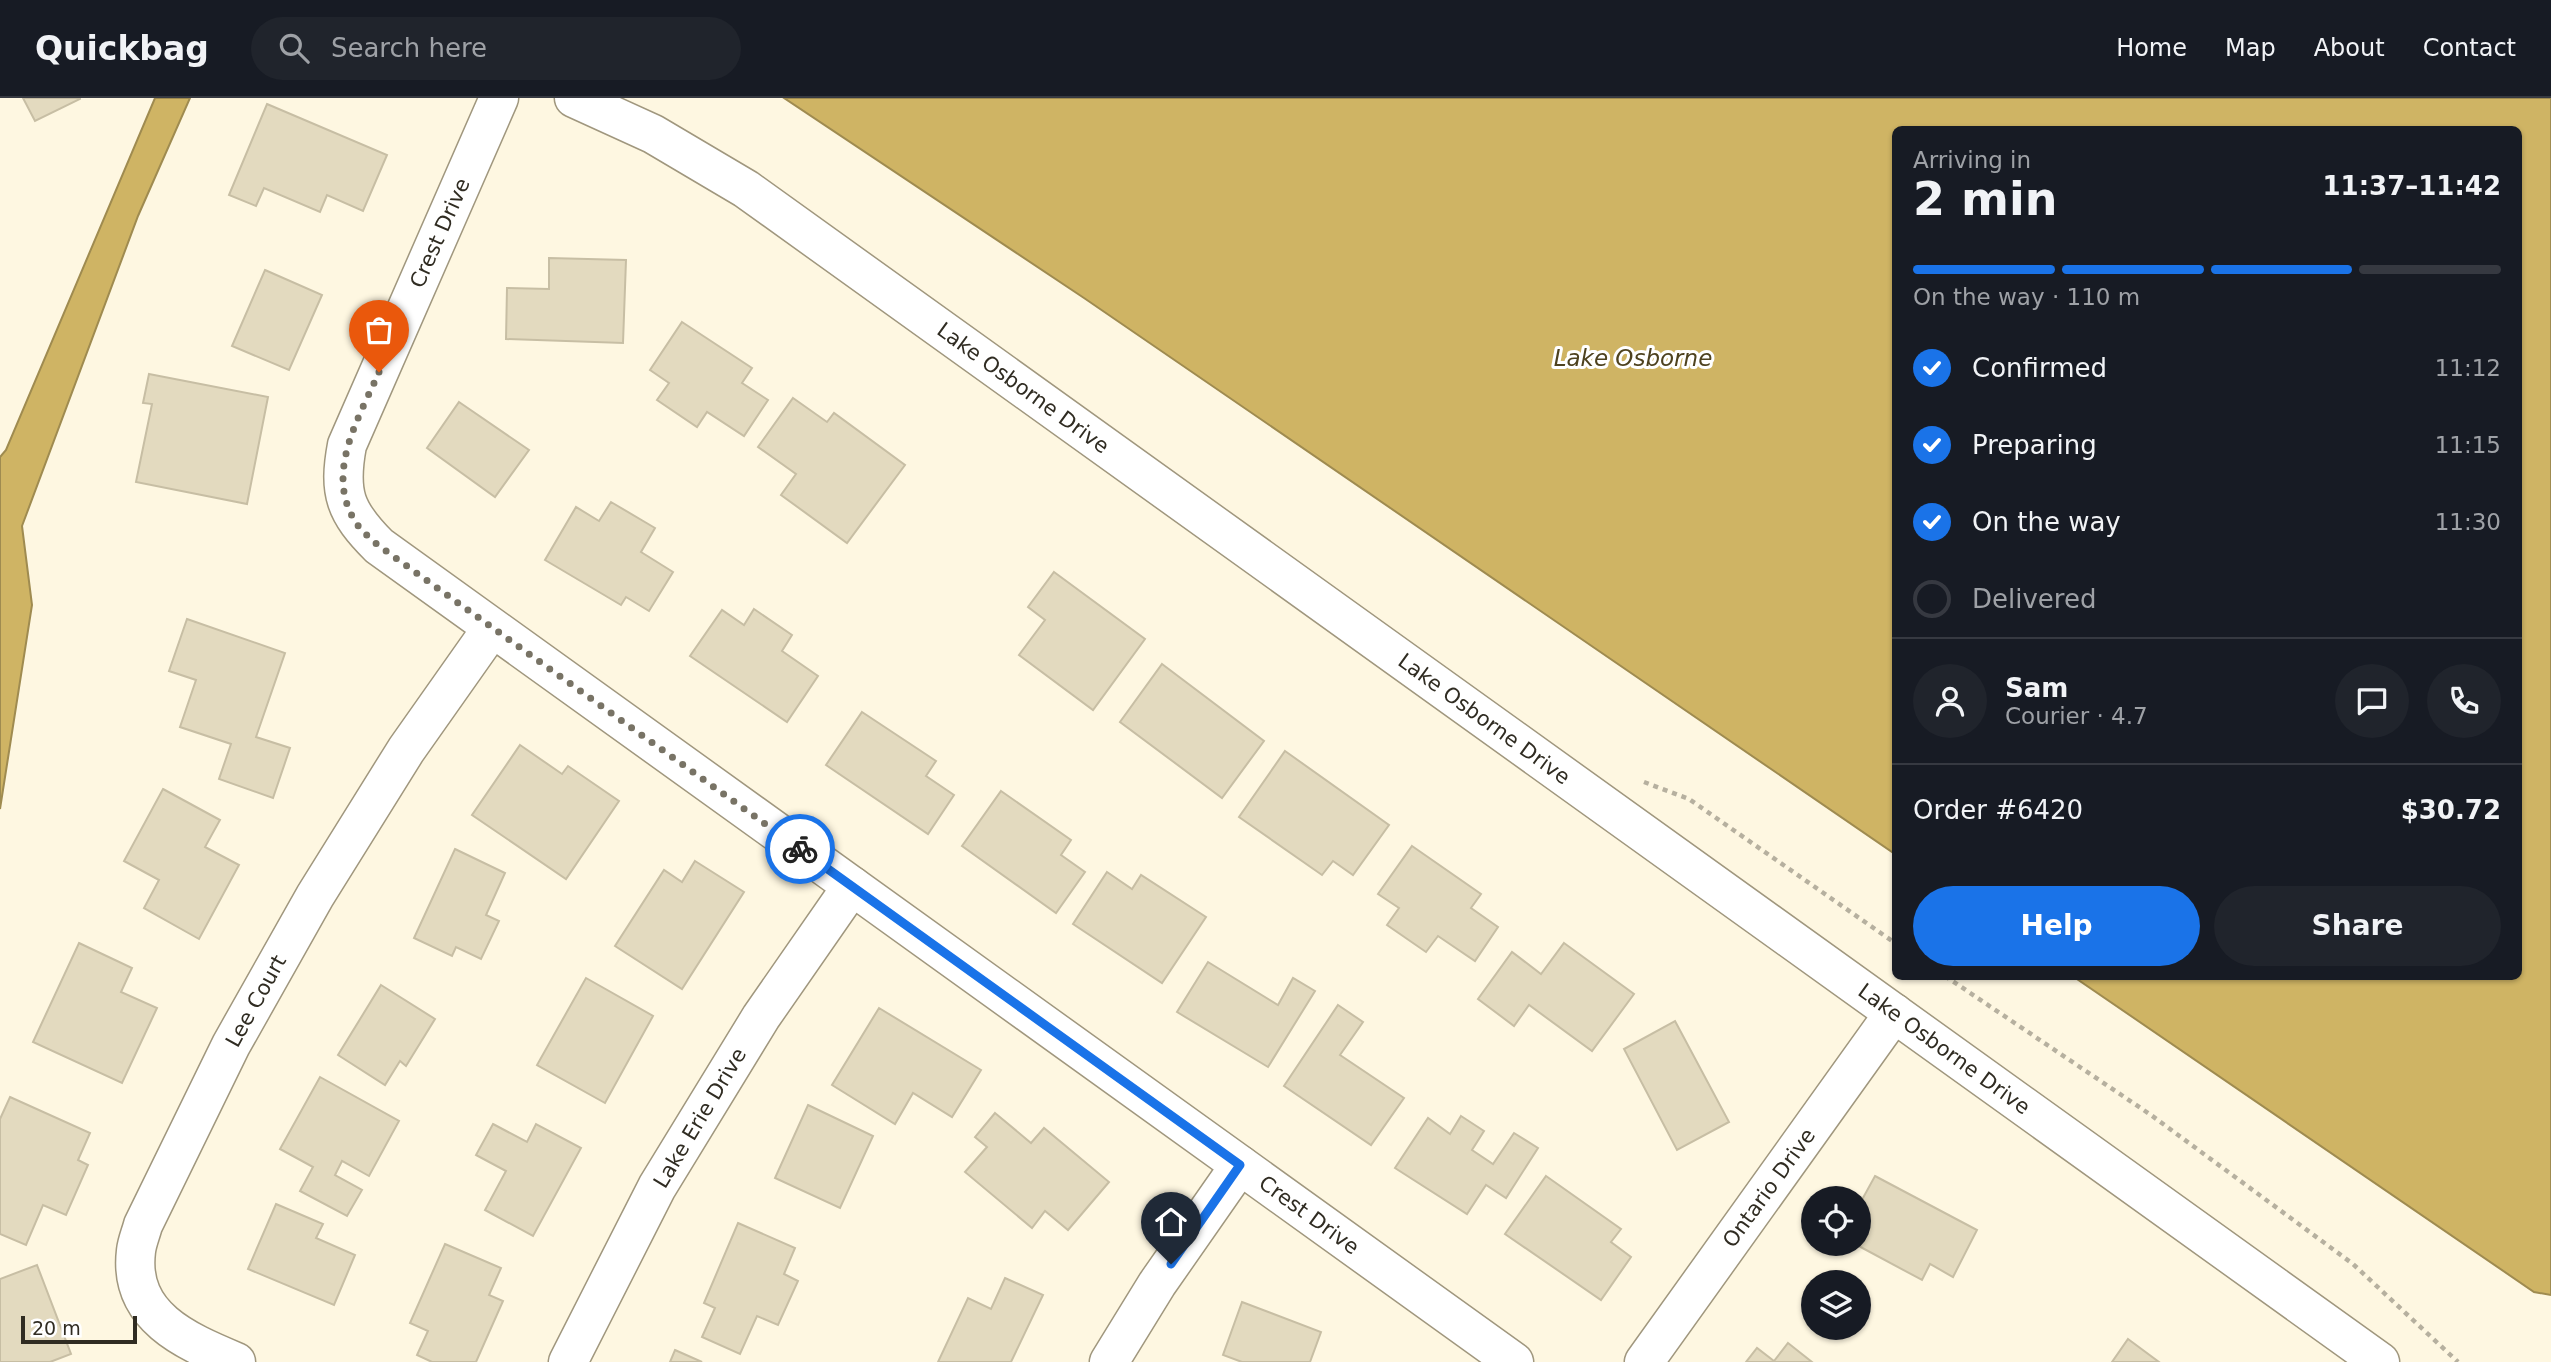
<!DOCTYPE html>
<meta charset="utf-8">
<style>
:root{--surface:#171b24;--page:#20242c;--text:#f1f3f6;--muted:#9ea1a6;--line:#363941;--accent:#1a73e8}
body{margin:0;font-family:"DejaVu Sans",sans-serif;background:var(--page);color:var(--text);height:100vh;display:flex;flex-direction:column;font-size:26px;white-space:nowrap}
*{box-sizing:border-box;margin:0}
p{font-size:23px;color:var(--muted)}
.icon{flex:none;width:38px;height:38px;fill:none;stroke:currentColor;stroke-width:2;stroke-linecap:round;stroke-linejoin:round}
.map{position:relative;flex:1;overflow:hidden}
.sheet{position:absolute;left:1892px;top:28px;width:630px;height:854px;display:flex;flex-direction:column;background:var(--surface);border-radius:10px;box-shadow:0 2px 5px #0004}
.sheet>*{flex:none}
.controls{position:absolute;left:1801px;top:1088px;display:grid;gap:14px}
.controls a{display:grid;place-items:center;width:70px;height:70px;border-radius:50%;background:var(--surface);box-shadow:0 2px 5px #0004;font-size:35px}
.scale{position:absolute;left:21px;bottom:18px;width:116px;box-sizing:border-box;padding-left:7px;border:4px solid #302c22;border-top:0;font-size:19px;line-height:24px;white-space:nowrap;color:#302c22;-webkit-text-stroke:5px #fff;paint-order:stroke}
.pin{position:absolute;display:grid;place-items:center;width:60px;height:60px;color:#fff;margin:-72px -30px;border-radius:50% 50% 50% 0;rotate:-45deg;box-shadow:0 0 7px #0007}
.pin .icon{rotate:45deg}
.courier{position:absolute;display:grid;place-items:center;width:70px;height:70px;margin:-35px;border:5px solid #1a73e8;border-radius:50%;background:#fff;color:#222;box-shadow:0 2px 9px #0007}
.overview em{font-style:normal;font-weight:800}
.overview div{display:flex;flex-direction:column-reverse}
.overview{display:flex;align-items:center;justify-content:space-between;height:119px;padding:0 21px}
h1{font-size:46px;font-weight:800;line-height:52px}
.bar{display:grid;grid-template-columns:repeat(4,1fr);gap:10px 7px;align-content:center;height:84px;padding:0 21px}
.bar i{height:9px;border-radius:5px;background:var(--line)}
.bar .selected{background:var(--accent)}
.bar p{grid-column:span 4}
.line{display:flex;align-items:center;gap:18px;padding:0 21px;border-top:2px solid var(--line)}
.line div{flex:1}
.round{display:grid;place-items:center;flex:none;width:74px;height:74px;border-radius:37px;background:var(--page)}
ol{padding:0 21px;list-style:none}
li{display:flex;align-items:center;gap:21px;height:77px}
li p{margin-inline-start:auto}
li .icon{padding:7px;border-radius:50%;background:var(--accent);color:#fff;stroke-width:4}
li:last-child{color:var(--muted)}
li i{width:38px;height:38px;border:4px solid var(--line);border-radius:50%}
.action{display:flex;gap:14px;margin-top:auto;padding:14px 21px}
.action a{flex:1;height:80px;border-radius:42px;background:var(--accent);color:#fff;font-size:28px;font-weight:800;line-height:80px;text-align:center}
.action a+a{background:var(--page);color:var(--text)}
header{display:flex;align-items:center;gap:42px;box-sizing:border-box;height:98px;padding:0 35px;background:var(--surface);border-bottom:2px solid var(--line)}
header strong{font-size:33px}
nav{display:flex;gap:38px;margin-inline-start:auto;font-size:24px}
.search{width:490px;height:63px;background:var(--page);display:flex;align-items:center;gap:18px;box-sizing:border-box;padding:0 24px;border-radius:38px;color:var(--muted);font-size:26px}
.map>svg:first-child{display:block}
.water{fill:#cfb464;stroke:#9f8b50;stroke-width:2}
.building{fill:#e3dabf;stroke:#c7bea4;stroke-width:2}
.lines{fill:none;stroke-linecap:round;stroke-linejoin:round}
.minor-casing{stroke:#a0977e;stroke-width:41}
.path{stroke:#b6b09f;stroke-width:4.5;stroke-dasharray:5 5;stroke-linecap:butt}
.minor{stroke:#fff;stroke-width:38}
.done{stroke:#787365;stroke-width:7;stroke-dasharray:0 12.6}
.route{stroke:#1a73e8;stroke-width:9}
.labels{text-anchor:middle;stroke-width:6;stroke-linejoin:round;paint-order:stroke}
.street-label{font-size:21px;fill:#302c22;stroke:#fff}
.water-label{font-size:23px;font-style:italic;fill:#4e421f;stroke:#fff}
</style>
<header>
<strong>Quickbag</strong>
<div class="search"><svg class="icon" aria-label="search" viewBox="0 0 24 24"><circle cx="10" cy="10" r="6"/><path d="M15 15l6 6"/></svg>Search here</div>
<nav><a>Home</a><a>Map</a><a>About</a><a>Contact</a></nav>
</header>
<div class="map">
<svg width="2551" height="1264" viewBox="0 0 2551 1264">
<rect width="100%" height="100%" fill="#fef7e1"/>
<!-- water -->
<g class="water">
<polygon points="155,0 190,0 138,118 22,428 32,507 0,711 0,359 6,352"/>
<polygon points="784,0 2551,0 2551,1197 2534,1194 2074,879 2518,878 2518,32 1895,32 1895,756 1084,200"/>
</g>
<!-- building -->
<g class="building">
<polygon points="23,0 80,0 80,1 35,23"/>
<polygon points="267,6 387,57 363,113 327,97 320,114 264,90 256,108 229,97"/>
<polygon points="549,160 626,162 623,245 506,241 507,190 549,191"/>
<polygon points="265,172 322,197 289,272 232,248"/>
<polygon points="682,224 752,270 742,285 768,302 744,338 707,314 697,329 657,302 669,285 650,272"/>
<polygon points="149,276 268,299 247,406 136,384 152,306 143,305"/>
<polygon points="793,300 827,324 834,315 905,367 847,445 781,397 796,376 758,349"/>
<polygon points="459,304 529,352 495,399 427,350"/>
<polygon points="611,404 655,430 641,454 673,474 649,513 626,499 621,507 545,462 576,409 599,423"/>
<polygon points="1054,474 1145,541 1093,612 1019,557 1045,522 1028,509"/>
<polygon points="754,511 792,537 782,553 818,578 787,624 690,558 722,512 744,527"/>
<polygon points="187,521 285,555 256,639 290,650 273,700 219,681 231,646 180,629 196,582 169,573"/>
<polygon points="1162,566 1264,643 1222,700 1120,624"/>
<polygon points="862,614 936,663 926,678 954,697 928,736 826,667"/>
<polygon points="520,647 562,676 568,668 619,703 566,781 472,717"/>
<polygon points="1285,653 1389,727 1353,777 1333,763 1322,777 1239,719"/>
<polygon points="163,691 220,722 205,749 239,767 199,841 144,810 159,782 124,763"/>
<polygon points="1001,693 1071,742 1061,757 1085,774 1056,815 962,748"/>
<polygon points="1412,748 1481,796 1471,810 1498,829 1475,863 1438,838 1426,854 1387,827 1399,810 1378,796"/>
<polygon points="455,751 505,775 486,817 499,823 481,861 456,849 452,858 414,840"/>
<polygon points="695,763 744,794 682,891 615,848 664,772 682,784"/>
<polygon points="1107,774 1132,791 1141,777 1206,819 1162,885 1073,826"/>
<polygon points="79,845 132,870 121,894 157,910 122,985 33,944"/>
<polygon points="1564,845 1634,896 1592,953 1529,907 1514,928 1478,901 1512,854 1541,876"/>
<polygon points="1208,864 1278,907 1293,880 1315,893 1268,969 1177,914"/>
<polygon points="586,880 653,918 605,1005 537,967"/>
<polygon points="381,887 435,921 406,968 400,963 385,987 338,957"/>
<polygon points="1338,907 1363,924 1340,957 1404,1000 1371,1047 1284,988"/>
<polygon points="879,910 981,972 952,1019 913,995 895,1026 832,987"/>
<polygon points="1675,923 1729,1024 1677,1052 1624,951"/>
<polygon points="320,979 399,1023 369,1078 342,1063 335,1077 362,1092 347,1118 300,1093 313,1069 280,1051"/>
<polygon points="10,999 90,1035 78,1062 88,1067 66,1117 43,1107 26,1147 0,1136 0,1021"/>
<polygon points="808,1007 873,1038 840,1110 775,1080"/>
<polygon points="995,1015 1031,1045 1044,1030 1109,1084 1068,1132 1045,1113 1032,1130 965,1074 987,1049 975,1039"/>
<polygon points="1461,1018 1484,1033 1472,1052 1493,1066 1514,1035 1538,1050 1506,1100 1486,1087 1467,1116 1395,1070 1428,1020 1450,1036"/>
<polygon points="493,1026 527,1044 536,1026 581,1050 533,1138 485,1112 506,1073 476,1057"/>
<polygon points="1546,1078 1621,1131 1611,1144 1631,1159 1601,1202 1505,1136"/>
<polygon points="1875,1078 1977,1132 1953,1179 1930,1166 1922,1182 1855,1146 1858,1146 1858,1109"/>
<polygon points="276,1106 323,1126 316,1140 355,1157 334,1207 248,1171"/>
<polygon points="738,1125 795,1150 784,1176 798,1183 778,1227 757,1218 740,1256 702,1239 715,1210 704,1205"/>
<polygon points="445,1146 501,1170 489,1197 503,1203 476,1264 432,1264 417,1257 428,1233 410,1225"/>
<polygon points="37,1167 71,1256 50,1264 0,1264 0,1181"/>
<polygon points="1005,1180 1043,1197 1011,1264 938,1264 968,1200 991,1211"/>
<polygon points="1242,1204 1321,1234 1310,1264 1242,1264 1223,1257"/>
<polygon points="2128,1241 2159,1264 2112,1264"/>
<polygon points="1788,1245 1812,1264 1746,1264 1757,1250 1774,1263"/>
<polygon points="675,1252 702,1264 670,1264"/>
</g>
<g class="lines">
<!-- minor casing -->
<g class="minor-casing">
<g id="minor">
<path d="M499,0L347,347C338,395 345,414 379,448L1514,1264"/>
<polyline points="574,0 653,36 746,91 2380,1264"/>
<path d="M236,1264C186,1243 128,1219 136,1153C137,1144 141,1135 143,1127L231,947L315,798L406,652L492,530"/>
<polyline points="568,1264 657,1089 761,919 852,788"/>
<polyline points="1109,1264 1157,1186 1240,1067"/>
<polyline points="1644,1264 1894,915"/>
</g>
</g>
<!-- path -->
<g class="path">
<polyline points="1644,684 1689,701 1895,845"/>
<polyline points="1945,878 2151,1017 2353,1166 2458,1264"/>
</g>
<!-- minor -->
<use href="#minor" class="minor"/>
</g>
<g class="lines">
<!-- done -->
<path class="done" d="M379,274C358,322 322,379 359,429C365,436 372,442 379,448L800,751"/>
<!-- route -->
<polyline class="route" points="800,751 1240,1067 1171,1166"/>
</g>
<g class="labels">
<!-- street labels -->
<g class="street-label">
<text transform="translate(440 135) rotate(-66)" y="7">Crest Drive</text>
<text transform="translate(1023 290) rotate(36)" y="7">Lake Osborne Drive</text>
<text transform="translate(1484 621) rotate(36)" y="7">Lake Osborne Drive</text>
<text transform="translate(256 903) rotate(-61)" y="7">Lee Court</text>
<text transform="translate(1944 951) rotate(36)" y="7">Lake Osborne Drive</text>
<text transform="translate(700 1020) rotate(-59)" y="7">Lake Erie Drive</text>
<text transform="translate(1769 1090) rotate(-54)" y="7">Ontario Drive</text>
<text transform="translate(1309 1117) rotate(36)" y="7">Crest Drive</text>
</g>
<!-- water labels -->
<g class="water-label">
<text x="1633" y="268">Lake Osborne</text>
</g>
</g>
</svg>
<div class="controls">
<a><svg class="icon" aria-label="locate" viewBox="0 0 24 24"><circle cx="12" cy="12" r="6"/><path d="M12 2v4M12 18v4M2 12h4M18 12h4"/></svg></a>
<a><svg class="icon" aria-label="layers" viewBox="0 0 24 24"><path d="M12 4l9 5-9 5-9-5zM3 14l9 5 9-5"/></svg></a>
</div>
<div class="scale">20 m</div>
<div class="pin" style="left:379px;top:274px;background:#ea580c"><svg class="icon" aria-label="bag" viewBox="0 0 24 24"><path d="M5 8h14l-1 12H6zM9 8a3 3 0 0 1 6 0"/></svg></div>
<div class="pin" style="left:1171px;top:1166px;background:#1f2937"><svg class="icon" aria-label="home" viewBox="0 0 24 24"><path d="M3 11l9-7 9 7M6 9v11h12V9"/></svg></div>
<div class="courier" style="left:800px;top:751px"><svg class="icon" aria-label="bike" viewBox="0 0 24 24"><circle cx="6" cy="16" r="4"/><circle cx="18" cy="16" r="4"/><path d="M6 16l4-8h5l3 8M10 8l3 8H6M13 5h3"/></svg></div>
<section class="sheet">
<div class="overview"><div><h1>2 min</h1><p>Arriving in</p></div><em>11:37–11:42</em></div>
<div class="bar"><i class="selected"></i><i class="selected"></i><i class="selected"></i><i></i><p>On the way · 110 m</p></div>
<ol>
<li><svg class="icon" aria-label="check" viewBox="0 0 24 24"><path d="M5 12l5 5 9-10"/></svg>Confirmed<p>11:12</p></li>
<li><svg class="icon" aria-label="check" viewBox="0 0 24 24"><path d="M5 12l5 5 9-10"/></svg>Preparing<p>11:15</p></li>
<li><svg class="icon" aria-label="check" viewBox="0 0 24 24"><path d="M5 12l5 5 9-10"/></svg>On the way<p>11:30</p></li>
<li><i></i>Delivered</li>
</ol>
<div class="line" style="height:126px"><a class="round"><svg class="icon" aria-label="person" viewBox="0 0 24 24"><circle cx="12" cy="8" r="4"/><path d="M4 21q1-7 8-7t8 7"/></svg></a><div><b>Sam</b><p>Courier · 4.7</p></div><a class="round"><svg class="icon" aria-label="chat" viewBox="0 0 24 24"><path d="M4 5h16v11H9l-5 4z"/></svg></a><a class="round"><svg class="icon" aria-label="phone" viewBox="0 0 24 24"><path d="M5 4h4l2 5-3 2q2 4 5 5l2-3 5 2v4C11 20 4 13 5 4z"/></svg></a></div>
<div class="line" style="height:91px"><div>Order #6420</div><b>$30.72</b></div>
<div class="action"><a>Help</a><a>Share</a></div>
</section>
</div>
